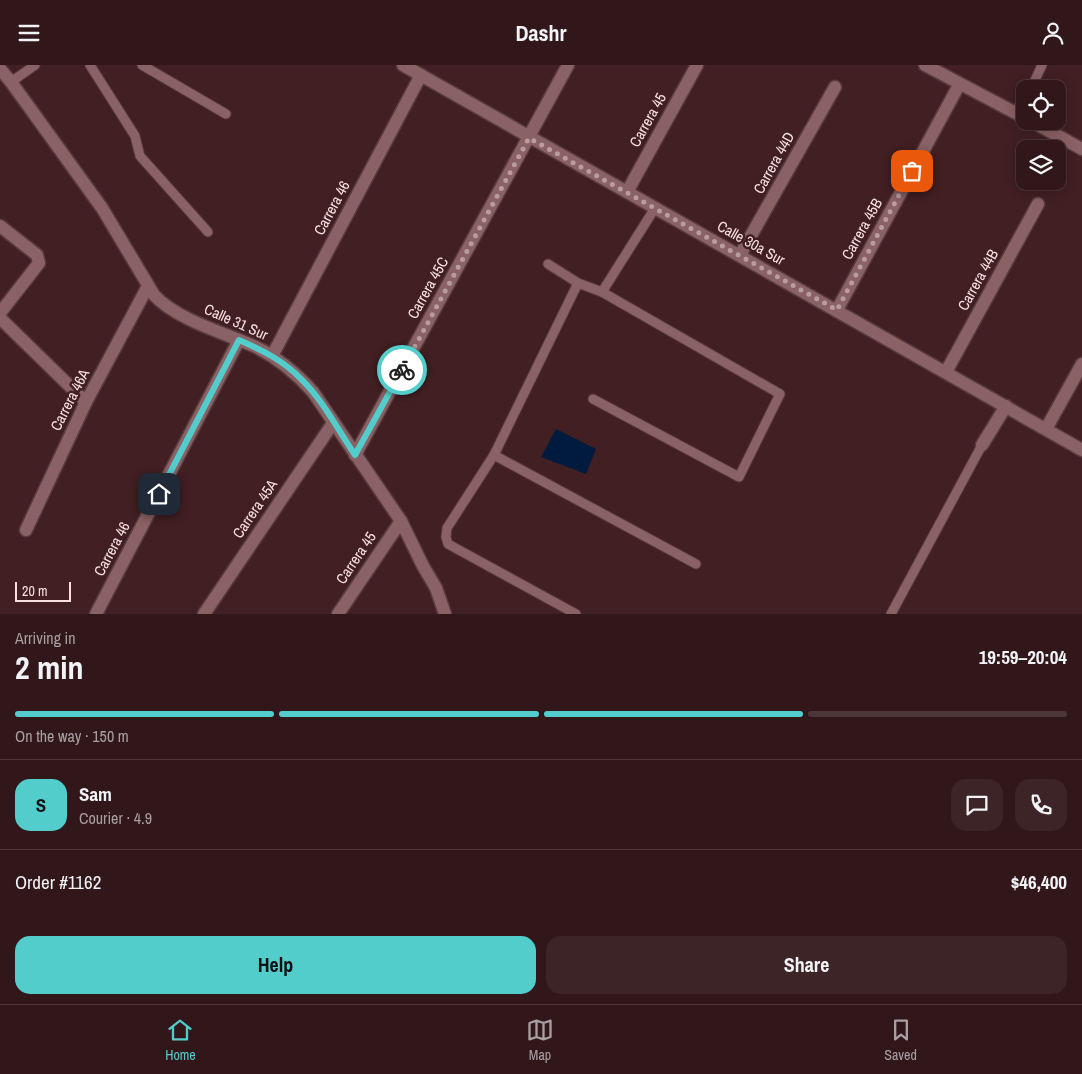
<!DOCTYPE html>
<meta charset="utf-8">
<style>
:root{--surface:#31171a;--page:#3d2427;--text:#f1f3f6;--muted:#a89fa2;--line:#4c3639;--accent:#52cdcc}
body{margin:0;font-family:"Archivo Narrow",sans-serif;background:var(--page);color:var(--text);height:100vh;display:flex;flex-direction:column;font-size:19px;white-space:nowrap}
*{box-sizing:border-box;margin:0}
p{font-size:16px;color:var(--muted)}
.icon{flex:none;width:28px;height:28px;fill:none;stroke:currentColor;stroke-width:2;stroke-linecap:round;stroke-linejoin:round}
.map{position:relative;height:549px;overflow:hidden}
.side{display:flex;flex-direction:column;background:var(--surface);flex:1}
.side>*{flex:none}
.fabs{position:absolute;left:1016px;top:15px;display:grid;gap:10px}
.fabs a{display:grid;place-items:center;width:50px;height:50px;border-radius:10px;background:var(--surface);box-shadow:0 2px 12px #0003,0 0 0 1px var(--line);font-size:25px}
.scale{position:absolute;left:15px;bottom:12px;width:56px;box-sizing:border-box;padding-left:5px;border:2px solid #f8e0e1;border-top:0;font-size:14px;line-height:18px;white-space:nowrap;color:#f8e0e1;-webkit-text-stroke:4px #411f22;paint-order:stroke}
.pin{position:absolute;display:grid;place-items:center;width:42px;height:42px;color:#fff;margin:-21px;border-radius:10px;box-shadow:0 2px 8px #0006}
.courier{position:absolute;display:grid;place-items:center;width:50px;height:50px;margin:-25px;border:4px solid #52cdcc;border-radius:50%;background:#fff;color:#222;box-shadow:0 1px 6px #0007}
.headline em{font-style:normal;font-weight:700}
.headline div{display:flex;flex-direction:column-reverse}
.headline{display:flex;align-items:center;justify-content:space-between;height:85px;padding:0 15px}
h1{font-size:32px;font-weight:700;line-height:38px}
.bar{display:grid;grid-template-columns:repeat(4,1fr);gap:8px 5px;align-content:center;height:60px;padding:0 15px}
.bar i{height:6px;border-radius:4px;background:var(--line)}
.bar .current{background:var(--accent)}
.bar p{grid-column:span 4}
.line{display:flex;align-items:center;gap:12px;padding:0 15px;border-top:1px solid var(--line)}
.line div{flex:1}
.round{display:grid;place-items:center;flex:none;width:52px;height:52px;border-radius:15px;background:var(--page)}
.button{display:flex;gap:10px;margin-top:auto;padding:10px 15px}
.button a{flex:1;height:58px;border-radius:15px;background:var(--accent);color:#111;font-size:20px;font-weight:700;line-height:58px;text-align:center}
.button a+a{background:var(--page);color:var(--text)}
header{display:flex;justify-content:space-between;align-items:center;height:65px;padding:0 15px;background:var(--surface);font-size:22px;font-weight:700}
.tab-bar{display:flex;justify-content:space-around;align-items:center;height:70px;border-top:1px solid var(--line);background:var(--surface);font-size:14px;color:var(--muted)}
.tab-bar a{display:grid;justify-items:center;gap:2px}
.tab-bar .current{color:var(--accent)}
.map>svg:first-child{display:block}
.water{fill:#001b3e}
.lines{fill:none;stroke-linecap:round;stroke-linejoin:round}
.service-casing{stroke:#583b3f;stroke-width:11}
.minor-casing{stroke:#583b3f;stroke-width:15}
.tertiary-casing{stroke:#583b3f;stroke-width:15}
.service{stroke:#8a6164;stroke-width:9}
.minor{stroke:#8a6164;stroke-width:12}
.tertiary{stroke:#8a6164;stroke-width:12}
.done{stroke:#b89c9e;stroke-width:5;stroke-dasharray:0 9}
.route{stroke:#52cdcc;stroke-width:6}
.labels{text-anchor:middle;stroke-width:5;stroke-linejoin:round;paint-order:stroke}
.street-label{font-size:15px;fill:#f8e0e1;stroke:#411f22}
</style>
<header><svg class="icon" aria-label="menu" viewBox="0 0 24 24"><path d="M4 6h16M4 12h16M4 18h16"/></svg>Dashr<svg class="icon" aria-label="person" viewBox="0 0 24 24"><circle cx="12" cy="8" r="4"/><path d="M4 21q1-7 8-7t8 7"/></svg></header>
<div class="map">
<svg width="1082" height="549" viewBox="0 0 1082 549">
<rect width="100%" height="100%" fill="#411f22"/>
<!-- water -->
<polygon class="water" points="556,364 596,384 586,409 541,392"/>
<g class="lines">
<!-- service casing -->
<g class="service-casing">
<g id="service">
<polyline points="90,0 135,71 140,91 208,167"/>
<polyline points="142,0 226,49"/>
<polyline points="11,17 35,0"/>
<polyline points="1031,24 1042,0"/>
<polyline points="1014,48 1025,33"/>
<polyline points="548,199 578,218 602,227 780,329 739,412 593,334"/>
<polyline points="602,227 655,143"/>
<polyline points="494,390 696,499"/>
<polyline points="576,549 448,479 446,472 447,463 494,390 578,218"/>
<polyline points="891,549 982,380"/>
</g>
</g>
<!-- minor casing -->
<g class="minor-casing">
<g id="minor">
<polyline points="403,0 1082,385"/>
<path d="M0,4L11,17L102,143L154,230C177,255 225,268 256,282C278,293 297,309 313,327L401,456L423,501L436,523L445,549"/>
<polyline points="627,127 697,0"/>
<polyline points="0,161 37,190 39,198 0,248"/>
<polyline points="740,190 835,22"/>
<polyline points="837,245 959,20"/>
<polyline points="0,253 86,337"/>
<polyline points="272,291 421,10"/>
<polyline points="946,307 1038,139"/>
<polyline points="1046,364 1082,299"/>
<polyline points="982,380 1006,341"/>
<polyline points="355,390 568,0"/>
<polyline points="26,465 86,337 148,221"/>
<polyline points="96,549 239,275"/>
<polyline points="204,549 333,358"/>
<polyline points="338,549 401,456"/>
</g>
</g>
<!-- tertiary casing -->
<g class="tertiary-casing">
<g id="tertiary">
<polyline points="925,0 1025,53"/>
<polyline points="1031,56 1082,84"/>
</g>
</g>
<!-- service -->
<use href="#service" class="service"/>
<!-- minor -->
<use href="#minor" class="minor"/>
<!-- tertiary -->
<use href="#tertiary" class="tertiary"/>
</g>
<g class="lines">
<!-- done -->
<polyline class="done" points="402,305 529,73 837,245 912,106"/>
<!-- route -->
<path class="route" d="M159,429L239,275C262,285 284,296 301,314C323,335 338,365 355,390L402,305"/>
</g>
<g class="labels">
<!-- street labels -->
<g class="street-label">
<text transform="translate(648 55) rotate(-61)" y="5">Carrera 45</text>
<text transform="translate(774 98) rotate(-61)" y="5">Carrera 44D</text>
<text transform="translate(332 143) rotate(-62)" y="5">Carrera 46</text>
<text transform="translate(862 164) rotate(-61)" y="5">Carrera 45B</text>
<text transform="translate(751 178) rotate(29)" y="5">Calle 30a Sur</text>
<text transform="translate(978 215) rotate(-61)" y="5">Carrera 44B</text>
<text transform="translate(428 223) rotate(-61)" y="5">Carrera 45C</text>
<text transform="translate(236 257) rotate(24)" y="5">Calle 31 Sur</text>
<text transform="translate(70 335) rotate(-63)" y="5">Carrera 46A</text>
<text transform="translate(255 444) rotate(-56)" y="5">Carrera 45A</text>
<text transform="translate(112 484) rotate(-62)" y="5">Carrera 46</text>
<text transform="translate(356 493) rotate(-56)" y="5">Carrera 45</text>
</g>
</g>
</svg>
<div class="fabs">
<a><svg class="icon" aria-label="locate" viewBox="0 0 24 24"><circle cx="12" cy="12" r="6"/><path d="M12 2v4M12 18v4M2 12h4M18 12h4"/></svg></a>
<a><svg class="icon" aria-label="layers" viewBox="0 0 24 24"><path d="M12 4l9 5-9 5-9-5zM3 14l9 5 9-5"/></svg></a>
</div>
<div class="scale">20 m</div>
<div class="pin" style="left:912px;top:106px;background:#ea580c"><svg class="icon" aria-label="bag" viewBox="0 0 24 24"><path d="M5 8h14l-1 12H6zM9 8a3 3 0 0 1 6 0"/></svg></div>
<div class="pin" style="left:159px;top:429px;background:#1f2937"><svg class="icon" aria-label="home" viewBox="0 0 24 24"><path d="M3 11l9-7 9 7M6 9v11h12V9"/></svg></div>
<div class="courier" style="left:402px;top:305px"><svg class="icon" aria-label="bike" viewBox="0 0 24 24"><circle cx="6" cy="16" r="4"/><circle cx="18" cy="16" r="4"/><path d="M6 16l4-8h5l3 8M10 8l3 8H6M13 5h3"/></svg></div>
</div>
<section class="side">
<div class="headline"><div><h1>2 min</h1><p>Arriving in</p></div><em>19:59–20:04</em></div>
<div class="bar"><i class="current"></i><i class="current"></i><i class="current"></i><i></i><p>On the way · 150 m</p></div>
<div class="line" style="height:90px"><b class="round" style="background:var(--accent);color:#111">S</b><div><b>Sam</b><p>Courier · 4.9</p></div><a class="round"><svg class="icon" aria-label="chat" viewBox="0 0 24 24"><path d="M4 5h16v11H9l-5 4z"/></svg></a><a class="round"><svg class="icon" aria-label="phone" viewBox="0 0 24 24"><path d="M5 4h4l2 5-3 2q2 4 5 5l2-3 5 2v4C11 20 4 13 5 4z"/></svg></a></div>
<div class="line" style="height:65px"><div>Order #1162</div><b>$46,400</b></div>
<div class="button"><a>Help</a><a>Share</a></div>
</section>
<nav class="tab-bar">
<a class="current"><svg class="icon" aria-label="home" viewBox="0 0 24 24"><path d="M3 11l9-7 9 7M6 9v11h12V9"/></svg>Home</a>
<a><svg class="icon" aria-label="map" viewBox="0 0 24 24"><path d="M3 6l6-2 6 2 6-2v14l-6 2-6-2-6 2zM9 4v14M15 6v14"/></svg>Map</a>
<a><svg class="icon" aria-label="saved" viewBox="0 0 24 24"><path d="M7 4h10v16l-5-4-5 4z"/></svg>Saved</a>
</nav>
